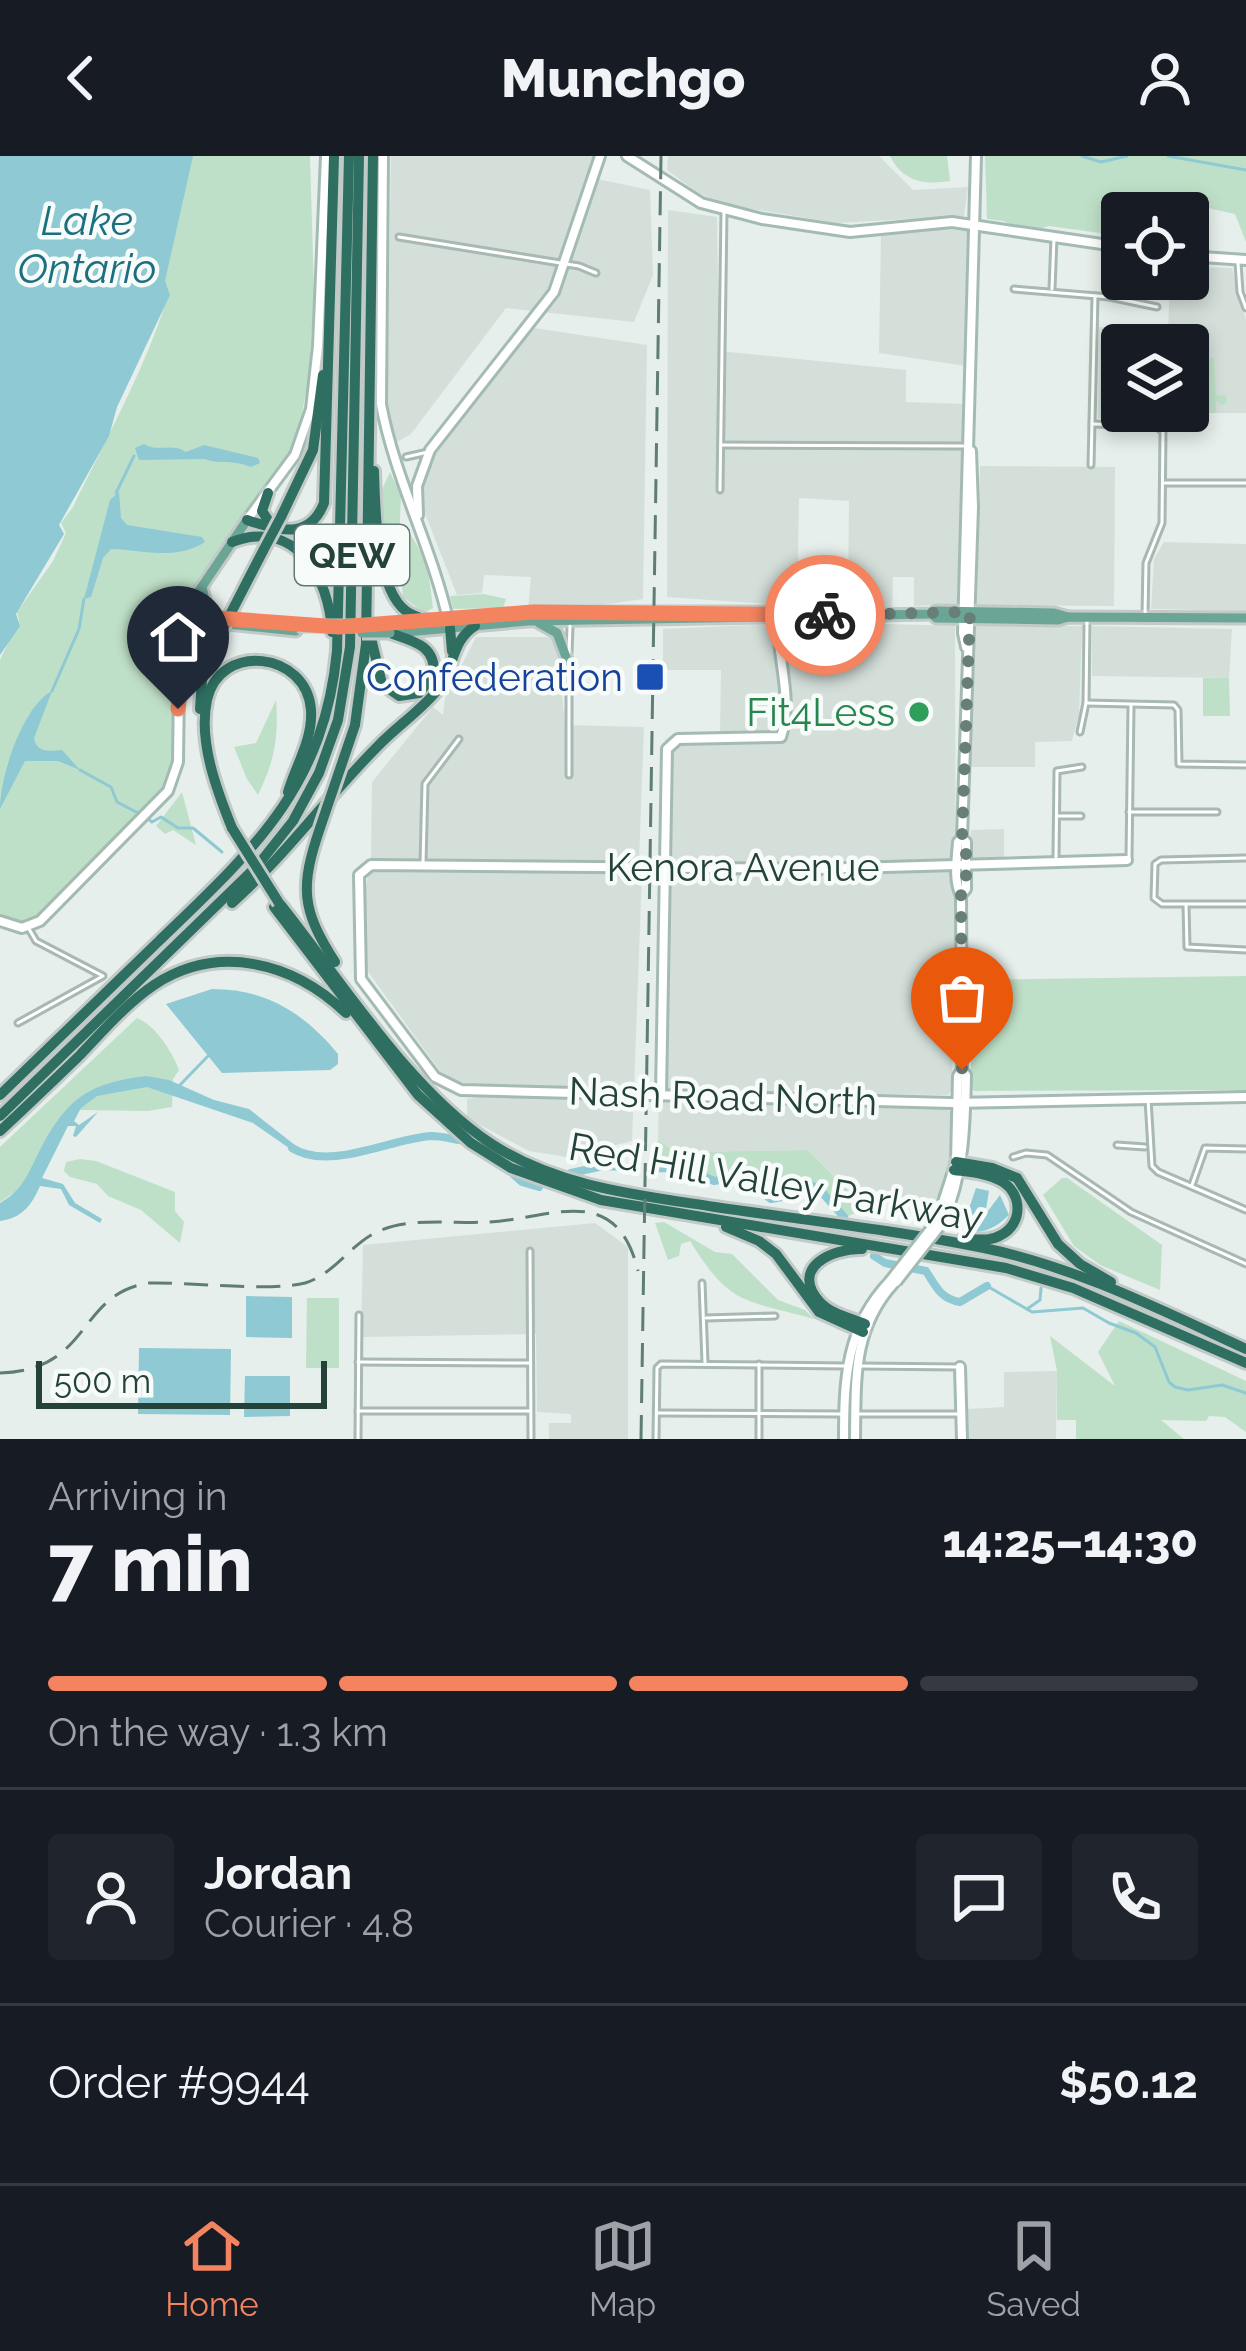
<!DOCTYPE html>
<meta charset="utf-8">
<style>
:root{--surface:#171b24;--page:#20242c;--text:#f1f3f6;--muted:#9ea1a6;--line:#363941;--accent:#f4845f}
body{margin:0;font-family:Raleway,sans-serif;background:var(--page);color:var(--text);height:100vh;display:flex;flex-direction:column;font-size:45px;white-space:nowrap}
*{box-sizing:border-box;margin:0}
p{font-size:39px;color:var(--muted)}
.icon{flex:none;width:66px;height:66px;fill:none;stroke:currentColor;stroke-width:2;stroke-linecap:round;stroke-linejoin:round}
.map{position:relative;height:1283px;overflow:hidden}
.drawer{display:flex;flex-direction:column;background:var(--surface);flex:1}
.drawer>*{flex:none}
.buttons{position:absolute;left:1101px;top:36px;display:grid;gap:24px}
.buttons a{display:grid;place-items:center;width:108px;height:108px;border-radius:12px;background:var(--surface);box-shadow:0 6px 18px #0003;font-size:60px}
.scale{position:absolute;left:36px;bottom:30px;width:291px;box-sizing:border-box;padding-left:12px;border:6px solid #24423a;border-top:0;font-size:33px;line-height:42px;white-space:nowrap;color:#24423a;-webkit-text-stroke:9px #f7fbf9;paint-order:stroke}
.pin{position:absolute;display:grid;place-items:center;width:102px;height:102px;color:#fff;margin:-123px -51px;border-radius:50% 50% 50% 0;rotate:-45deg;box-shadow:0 0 12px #0007}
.pin .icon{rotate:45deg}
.courier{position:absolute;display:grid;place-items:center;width:120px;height:120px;margin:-60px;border:9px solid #f4845f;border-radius:50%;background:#fff;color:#222;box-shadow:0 3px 15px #0007}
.headline em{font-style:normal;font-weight:800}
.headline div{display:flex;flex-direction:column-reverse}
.headline{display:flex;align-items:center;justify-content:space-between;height:204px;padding:0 48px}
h1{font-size:78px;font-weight:800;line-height:90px}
.bar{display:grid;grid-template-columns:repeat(4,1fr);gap:18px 12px;align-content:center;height:144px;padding:0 48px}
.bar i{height:15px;border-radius:9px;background:var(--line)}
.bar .active{background:var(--accent)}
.bar p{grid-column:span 4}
.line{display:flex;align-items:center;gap:30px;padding:0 48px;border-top:3px solid var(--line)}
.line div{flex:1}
.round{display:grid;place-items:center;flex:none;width:126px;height:126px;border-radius:12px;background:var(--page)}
header{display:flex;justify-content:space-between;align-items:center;height:156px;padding:0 48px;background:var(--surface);font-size:54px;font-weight:800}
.tab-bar{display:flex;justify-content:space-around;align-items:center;height:168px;border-top:3px solid var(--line);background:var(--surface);font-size:33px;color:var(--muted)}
.tab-bar a{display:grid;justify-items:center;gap:6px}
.tab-bar .active{color:var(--accent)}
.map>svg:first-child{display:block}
.built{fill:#d4dfda}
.green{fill:#bfe0c8}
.water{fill:#8ec9d4}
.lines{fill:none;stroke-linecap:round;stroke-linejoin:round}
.stream{stroke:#8ec9d4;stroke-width:3}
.river{stroke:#8ec9d4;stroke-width:8}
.street-casing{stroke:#a8b8b2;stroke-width:9}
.secondary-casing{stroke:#a4bbb3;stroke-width:14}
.primary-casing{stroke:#c2cac8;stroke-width:15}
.highway-casing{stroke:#c2cac8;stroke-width:16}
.street{stroke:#fff;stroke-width:3}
.secondary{stroke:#fff;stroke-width:8}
.primary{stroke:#6aa596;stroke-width:9}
.highway{stroke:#2f6f62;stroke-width:10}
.rail{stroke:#5f7d75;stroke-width:3;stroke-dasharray:24 12;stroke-linecap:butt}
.secondary-bridge-casing{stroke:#a4bbb3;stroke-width:14;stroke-linecap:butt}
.primary-bridge-casing{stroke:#c2cac8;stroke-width:15;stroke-linecap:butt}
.highway-bridge-casing{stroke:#c2cac8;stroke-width:16;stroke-linecap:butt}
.secondary-bridge{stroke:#fff;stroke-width:8}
.primary-bridge{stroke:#6aa596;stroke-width:9}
.highway-bridge{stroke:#2f6f62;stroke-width:10}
.done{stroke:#687f78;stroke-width:12;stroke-dasharray:0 21.6}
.route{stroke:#f4845f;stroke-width:15}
.transit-dot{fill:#1a4fb4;stroke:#f7fbf9;stroke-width:4.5}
.leisure-dot{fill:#2e9e5b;stroke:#f7fbf9;stroke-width:4.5}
.labels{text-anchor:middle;stroke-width:9;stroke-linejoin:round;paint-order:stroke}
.shield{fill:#f7fbf9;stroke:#637a73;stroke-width:3}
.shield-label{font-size:36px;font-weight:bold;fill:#24423a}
.transit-label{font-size:39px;fill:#164399;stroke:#f7fbf9;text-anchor:end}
.leisure-label{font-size:39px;fill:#27864d;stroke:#f7fbf9;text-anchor:end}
.street-label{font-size:39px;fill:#24423a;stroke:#f7fbf9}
.water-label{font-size:42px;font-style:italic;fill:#1c6f80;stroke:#f7fbf9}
</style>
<header><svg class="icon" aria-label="back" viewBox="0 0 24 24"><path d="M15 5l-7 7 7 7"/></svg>Munchgo<svg class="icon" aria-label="person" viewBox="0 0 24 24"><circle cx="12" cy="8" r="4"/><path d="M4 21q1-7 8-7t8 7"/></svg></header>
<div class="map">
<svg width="1246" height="1283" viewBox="0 0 1246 1283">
<rect width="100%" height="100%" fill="#e6efeb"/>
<!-- built -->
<g class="built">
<polygon points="391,0 597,0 592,22 650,34 653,119 634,166 506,152 411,278 395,287 387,254"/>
<polygon points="668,0 879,0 913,34 968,31 964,60 837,67 734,50 699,38 667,14"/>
<polygon points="668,54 717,61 719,195 906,214 906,246 965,248 962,420 958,448 914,450 914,421 893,421 892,451 848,450 849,345 799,342 797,450 667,441"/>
<polygon points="926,71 967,75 966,210 879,197 881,79"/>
<polygon points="1188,111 1232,112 1246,164 1246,257 1216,257 1214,202 1188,202 1188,189 1122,189 1122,255 1158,255 1157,263 1098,262 1099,171 1168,178 1170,123 1188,123"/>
<polygon points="534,172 647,189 643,443 587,451 528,453 531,421 484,419 482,437 457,439 424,355 423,316 431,299"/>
<polygon points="980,310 1115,311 1114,450 977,449"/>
<polygon points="1164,386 1246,388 1246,455 1151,453 1154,403"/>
<polygon points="821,466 955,470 956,839 951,934 948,939 870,938 865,948 946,952 952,957 953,994 940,1046 863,1047 808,994 676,996 658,984 665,584 672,579 720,579 721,514 663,514 663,473"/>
<polygon points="975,470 1082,470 1079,558 1072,585 1035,586 1035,611 970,611"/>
<polygon points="1092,470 1232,473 1229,522 1092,520"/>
<polygon points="476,481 556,481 565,569 644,571 639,705 477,708 476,713 642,717 632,985 567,1001 529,995 467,962 467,943 486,940 488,930 457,926 440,915 366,813 366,731 371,703 372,626 433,551 443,559 445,542"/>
<polygon points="1004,673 1004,706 974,705 970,701 971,674"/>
<polygon points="595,1067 628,1091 628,1283 549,1283 549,1267 571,1267 571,1258 537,1256 536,1178 361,1181 363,1089"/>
<polygon points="1057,1215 1056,1283 968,1283 968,1253 1004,1251 1004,1216"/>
</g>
<!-- green -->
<g class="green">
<path d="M191,0H310L314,136L309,221L297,283L277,319L217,396L165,474L162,490L173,549L175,589L172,618L162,636L46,754C29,766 20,772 0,762V504L19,464L17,456L53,405L66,377L61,367L73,351C104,287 140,222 163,155C168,141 163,131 166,119C174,79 183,40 191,0Z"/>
<path d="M890,0H947L950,25C924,29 903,26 890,0Z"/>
<polygon points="985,0 1246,0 1246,86 1235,58 1203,51 1186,57 1122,57 1122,80 1049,70 1028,76 1003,65 987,63"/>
<polygon points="1188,202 1214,202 1216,240 1226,239 1227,247 1221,249 1216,244 1216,257 1164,259 1164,255 1188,255"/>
<path d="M390,316L401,339L399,384L409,377C427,401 430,423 433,452L424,457L403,441L398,397L389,399L380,338Z"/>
<polygon points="484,438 506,443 503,452 453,453 450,440"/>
<polygon points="1203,522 1229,522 1230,560 1203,560"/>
<path d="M276,544C279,582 274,606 258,639L247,623L234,591L256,587Z"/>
<polygon points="182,636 196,689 173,674 165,678 156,670"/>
<polygon points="1246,820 1246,934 974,935 971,931 971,824"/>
<path d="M137,862C155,869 172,895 179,914L173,923L172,951L148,955L80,954L62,968L22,1031L0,1046V991Z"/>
<polygon points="658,984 676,996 808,994 867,1053 848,1060 819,1028 806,1025 773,1038 750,1018 714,1021 656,1000"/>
<polygon points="80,1003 96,1005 175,1036 175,1055 184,1066 180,1087 141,1054 108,1040 97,1028 70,1021 64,1015 66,1006"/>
<polygon points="1062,1022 1067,1022 1162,1089 1160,1134 1100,1109 1074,1090 1043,1039"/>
<path d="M664,1066L715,1096L732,1098L778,1144L805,1154L814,1163C744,1143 731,1151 690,1085L681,1088L679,1100L668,1104L655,1067Z"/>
<polygon points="307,1142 339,1142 339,1212 306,1212"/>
<polygon points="1119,1165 1246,1225 1246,1276 1225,1261 1209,1260 1206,1265 1161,1264 1184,1283 1076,1283 1076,1264 1057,1264 1057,1215 1050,1180 1115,1230 1098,1196"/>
</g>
<!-- water -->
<g class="water">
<polygon points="0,0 193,0 165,125 170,139 117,251 109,280 59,369 64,378 16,458 20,470 0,499"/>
<path d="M144,288C157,297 172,286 186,296L204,289L258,302L260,307L251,311C231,303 221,309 205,303L139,304L135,292Z"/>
<path d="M119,336L121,362L127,369L202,381L205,386C176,405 143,394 111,393L103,402L91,441L84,443L110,344Z"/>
<path d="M52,535L34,582C37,597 48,595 62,594L80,614L58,605H25L0,653C0,621 22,551 52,535Z"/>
<path d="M212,833C266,833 304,857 338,898V908L330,914L222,917L166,848Z"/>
<path d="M146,920L169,924L214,944L249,953L300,993L299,999L253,967L147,931L97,940L81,952L74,965L79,969L98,956L76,981L73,980L76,970H68L42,1022L63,1028L75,1047L102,1063L100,1067L69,1049L61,1033L40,1030C32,1048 23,1062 0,1065V1047C24,1033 28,1017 40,994C67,942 89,927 146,920Z"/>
<path d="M976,1032L989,1035L985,1059L1000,1039L1009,1059C997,1071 978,1083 963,1070Z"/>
<polygon points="246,1140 292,1141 292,1182 246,1181"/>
<polygon points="139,1192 231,1193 230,1259 138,1258"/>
<polygon points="245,1220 290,1220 290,1260 244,1261"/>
</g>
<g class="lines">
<!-- stream -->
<g class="stream">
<polyline points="1082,0 1101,6 1127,0"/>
<polyline points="1168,0 1246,14"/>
<polyline points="116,337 134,300"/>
<polyline points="52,535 79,473 84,443"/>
<polyline points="80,614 111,631 117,646 138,657"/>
<polyline points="147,662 152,666 161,661 178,672 193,672 222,696"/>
<polyline points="180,929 208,900"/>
<polyline points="987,1130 1032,1156 1083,1152 1109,1167 1136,1177 1155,1191 1169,1226 1175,1231 1188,1234 1222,1229 1246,1237"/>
<polyline points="1027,1153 1040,1144 1041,1132"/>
</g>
<!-- river -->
<g class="river">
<path d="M292,992C330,1016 391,982 432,980C444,980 458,985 470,985"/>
<polyline points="511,1008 513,1018 522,1026 539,1031"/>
<polyline points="653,1012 687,1013 714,1025 741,1020 771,1043 787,1040 809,1028 820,1034 844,1061"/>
<polyline points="571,1017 603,1010 627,1011"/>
<path d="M874,1100L885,1107L926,1115C936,1131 941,1143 960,1146L987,1130"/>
</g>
<!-- street casing -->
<g class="street-casing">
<g id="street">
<polyline points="399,81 579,110 596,117"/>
<polyline points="1238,107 1240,136 1246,152"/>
<polyline points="1014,133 1109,141 1157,151"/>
<polyline points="1052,133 1054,82"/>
<polyline points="1092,268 1156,270 1163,276 1162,367 1146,407 1145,460"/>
<polyline points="721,289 963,290"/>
<polyline points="406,301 428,296"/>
<polyline points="1091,309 1095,140"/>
<polyline points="1165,327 1246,327"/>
<polyline points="720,334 724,56"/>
<polyline points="569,497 570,470"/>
<polyline points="569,512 569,619"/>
<polyline points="1086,547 1174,549 1178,554 1179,608 1246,609"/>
<polyline points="1080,576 1086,547 1087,465"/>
<polyline points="1129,656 1217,656"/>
<polyline points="1059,660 1081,660"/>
<polyline points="1056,701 1057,615 1082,611"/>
<polyline points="1129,702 1131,550"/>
<polyline points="1246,702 1161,704 1155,708 1154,742 1162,748 1246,748"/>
<polyline points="423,707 425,628 459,583"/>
<polyline points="1186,749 1187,791 1246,794"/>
<polyline points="18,867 103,820 36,785 29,773"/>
<polyline points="1148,943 1152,1010 1158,1016 1246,1054"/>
<polyline points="1117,989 1145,991"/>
<polyline points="1013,1001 1026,997 1047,999 1131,1056 1246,1108"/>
<polyline points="1192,1029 1205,992 1246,993"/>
<polyline points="530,1095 531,1283"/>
<polyline points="702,1127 705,1207"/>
<polyline points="706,1162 775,1160"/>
<polyline points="358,1206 529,1207"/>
<polyline points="861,1210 959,1211"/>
<polyline points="358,1255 529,1255"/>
<polyline points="658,1257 841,1258"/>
<polyline points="856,1258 960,1258"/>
<polyline points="358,1283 359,1159"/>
<polyline points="656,1283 657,1212 661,1208 845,1210"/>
<polyline points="759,1283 759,1208"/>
</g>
</g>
<!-- secondary casing -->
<g class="secondary-casing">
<g id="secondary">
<path d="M383,0L381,248C395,324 433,393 449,468"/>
<polyline points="627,0 701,47 762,63 850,76 952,66 1122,91"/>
<polyline points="1188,100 1246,104"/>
<polyline points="418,359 417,330 430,294 554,136 600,0"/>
<polyline points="247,364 295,299 311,253 318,190 326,0"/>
<polyline points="966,491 963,477 976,0"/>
<polyline points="1127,704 816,713 371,709 359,719 361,823 435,921 461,934 952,947 1246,941"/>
<polyline points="961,739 966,733 966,686 962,682 973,351 971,295"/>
<polyline points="0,765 22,772 40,765 168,635 178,606 179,528 189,464"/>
<path d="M661,938L667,593L678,583L781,581C794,542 776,500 778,460"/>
<polyline points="937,1065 956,1006 958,920 962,914"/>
<path d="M943,1066C964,1018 965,971 966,919L962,914L961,739C953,725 957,702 958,686L962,682"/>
<polyline points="960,1211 962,1283"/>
<path d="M844,1283C844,1223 846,1171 890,1125"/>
<path d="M855,1283C856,1224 852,1173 894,1127"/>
</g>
</g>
<!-- primary casing -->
<g class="primary-casing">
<g id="primary">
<polyline points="247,364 199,435 189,464 296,475"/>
<polyline points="202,431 208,457 222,463"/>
<polyline points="932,458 936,462 1058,464 1068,461 1246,462"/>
<polyline points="539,467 557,477 569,509"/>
<polyline points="390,470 533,456 767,456"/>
<polyline points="395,477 528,465 932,458 936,455 1054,457 1068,461"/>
</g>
</g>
<!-- highway casing -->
<g class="highway-casing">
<g id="highway">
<path d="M374,315C375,350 376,433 406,455C414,461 424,463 433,466"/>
<polyline points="268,337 262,355 272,370"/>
<polyline points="281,361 313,294 323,219"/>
<path d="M247,364C278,374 309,385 324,347L334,0"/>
<path d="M232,386C295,362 329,420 332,476"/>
<polyline points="234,451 264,393"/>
<polyline points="450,472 452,495"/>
<path d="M371,482L382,528L399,540L419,537L434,519C436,489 413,485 390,477"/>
<polyline points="200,553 202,524 218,482"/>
<polyline points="355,569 366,488 373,0"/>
<path d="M232,672C217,635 198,585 207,544C220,485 307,496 311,554C313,583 296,609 288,636"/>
<path d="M320,672C300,731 301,753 335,806"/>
<path d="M232,747C286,699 327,641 378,590C397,570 422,554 439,532C455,511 451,485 475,470"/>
<path d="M281,749C343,827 408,932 490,987C557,1031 637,1039 715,1051C804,1064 895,1074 984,1092C1076,1111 1161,1154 1246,1193"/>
<polyline points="274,751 418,939 471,987 511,1012 601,1044 1006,1112 1073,1132 1246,1207"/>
<path d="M0,939C53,887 106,836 159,785C252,695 324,632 337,495L349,0"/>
<polyline points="0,960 258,709 293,665 319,617 338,564 350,491 359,0"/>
<path d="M0,975C27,950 54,924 80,899C103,875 126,848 154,829C218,787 293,806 346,857"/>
<polyline points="956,1006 992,1012 1017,1022 1058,1088 1080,1108 1111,1126"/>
<path d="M954,1014C969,1016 987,1017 1001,1025C1023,1037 1023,1068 1001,1079C990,1086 976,1083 963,1083"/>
<polyline points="726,1071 759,1085 776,1098 819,1156 863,1176"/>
<path d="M862,1093C832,1092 789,1112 820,1146C831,1158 851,1162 865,1168"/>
</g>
</g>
<!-- street -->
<use href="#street" class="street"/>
<!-- secondary -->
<use href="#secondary" class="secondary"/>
<!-- primary -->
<use href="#primary" class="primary"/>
<!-- highway -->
<use href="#highway" class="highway"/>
<!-- rail -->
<g class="rail">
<path d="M0,1217C93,1214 76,1138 149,1127C190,1126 269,1136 305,1127C335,1118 351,1087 379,1075C411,1061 454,1068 488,1066C550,1063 616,1024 638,1115"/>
<polyline points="641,1283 661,0"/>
</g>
<!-- secondary-bridge casing -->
<g class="secondary-bridge-casing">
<g id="secondary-bridge">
<polyline points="890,1125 937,1065"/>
<polyline points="896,1126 943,1066"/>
</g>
</g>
<!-- primary-bridge casing -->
<g class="primary-bridge-casing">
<g id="primary-bridge">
<polyline points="297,470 390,470"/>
<polyline points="362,477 390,477"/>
</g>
</g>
<!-- highway-bridge casing -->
<g class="highway-bridge-casing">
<g id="highway-bridge">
<polyline points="264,393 281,361"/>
<polyline points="218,482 234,451"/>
<polyline points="232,672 279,747"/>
<polyline points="320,672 355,569"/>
</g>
</g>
<!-- secondary-bridge -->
<use href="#secondary-bridge" class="secondary-bridge"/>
<!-- primary-bridge -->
<use href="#primary-bridge" class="primary-bridge"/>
<!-- highway-bridge -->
<use href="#highway-bridge" class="highway-bridge"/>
</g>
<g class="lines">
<!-- done -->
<polyline class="done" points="825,459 970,456 962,682 966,686 966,733 961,739 962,914"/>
<!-- route -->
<polyline class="route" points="178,553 190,460 339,471 533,456 825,459"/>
</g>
<!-- markers -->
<rect class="transit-dot" x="635" y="506" width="30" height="30" rx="6"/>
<circle class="leisure-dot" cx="919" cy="556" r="12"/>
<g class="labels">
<!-- shield labels -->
<rect class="shield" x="295" y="369" width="114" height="60" rx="9"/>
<g class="shield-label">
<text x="352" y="412">QEW</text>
</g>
<!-- transit labels -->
<g class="transit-label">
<text x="623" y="535">Confederation</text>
</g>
<!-- leisure labels -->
<g class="leisure-label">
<text x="895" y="570">Fit4Less</text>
</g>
<!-- street labels -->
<g class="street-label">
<text x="743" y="725">Kenora Avenue</text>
<text transform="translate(723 940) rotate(2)" y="14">Nash Road North</text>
<text transform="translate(776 1026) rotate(10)" y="14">Red Hill Valley Parkway</text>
</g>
<!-- water labels -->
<g class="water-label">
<text x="87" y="79">Lake<tspan x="87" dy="48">Ontario</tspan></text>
</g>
</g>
</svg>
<div class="buttons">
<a><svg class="icon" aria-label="locate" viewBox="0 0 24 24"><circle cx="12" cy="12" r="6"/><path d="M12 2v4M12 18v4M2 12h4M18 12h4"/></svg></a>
<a><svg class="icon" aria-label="layers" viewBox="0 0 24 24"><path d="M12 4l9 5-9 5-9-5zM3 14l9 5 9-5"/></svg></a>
</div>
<div class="scale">500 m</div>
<div class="pin" style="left:962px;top:914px;background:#ea580c"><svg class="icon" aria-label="bag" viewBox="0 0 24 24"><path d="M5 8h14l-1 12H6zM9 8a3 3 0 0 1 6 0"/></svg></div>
<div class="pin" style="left:178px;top:553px;background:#1f2937"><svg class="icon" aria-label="home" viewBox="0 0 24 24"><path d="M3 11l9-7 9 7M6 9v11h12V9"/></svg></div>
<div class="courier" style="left:825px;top:459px"><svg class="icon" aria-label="bike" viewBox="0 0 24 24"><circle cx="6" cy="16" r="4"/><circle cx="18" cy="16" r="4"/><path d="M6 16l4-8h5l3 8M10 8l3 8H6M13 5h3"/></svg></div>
</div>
<section class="drawer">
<div class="headline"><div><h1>7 min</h1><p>Arriving in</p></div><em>14:25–14:30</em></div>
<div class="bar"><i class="active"></i><i class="active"></i><i class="active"></i><i></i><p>On the way · 1.3 km</p></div>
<div class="line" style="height:216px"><a class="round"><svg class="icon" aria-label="person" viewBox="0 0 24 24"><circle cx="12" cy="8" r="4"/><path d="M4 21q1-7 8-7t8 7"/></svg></a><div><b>Jordan</b><p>Courier · 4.8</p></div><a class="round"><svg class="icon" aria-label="chat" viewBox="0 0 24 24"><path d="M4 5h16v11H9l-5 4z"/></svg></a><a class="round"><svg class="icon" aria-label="phone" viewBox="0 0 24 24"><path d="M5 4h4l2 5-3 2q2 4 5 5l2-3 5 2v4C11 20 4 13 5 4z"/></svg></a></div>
<div class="line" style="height:156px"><div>Order #9944</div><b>$50.12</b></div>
</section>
<nav class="tab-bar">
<a class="active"><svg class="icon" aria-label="home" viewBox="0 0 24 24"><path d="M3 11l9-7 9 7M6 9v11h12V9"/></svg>Home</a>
<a><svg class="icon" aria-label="map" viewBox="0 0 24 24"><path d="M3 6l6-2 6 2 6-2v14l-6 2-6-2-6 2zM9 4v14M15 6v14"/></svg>Map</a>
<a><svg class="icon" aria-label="saved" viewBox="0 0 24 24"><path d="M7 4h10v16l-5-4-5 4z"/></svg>Saved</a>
</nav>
